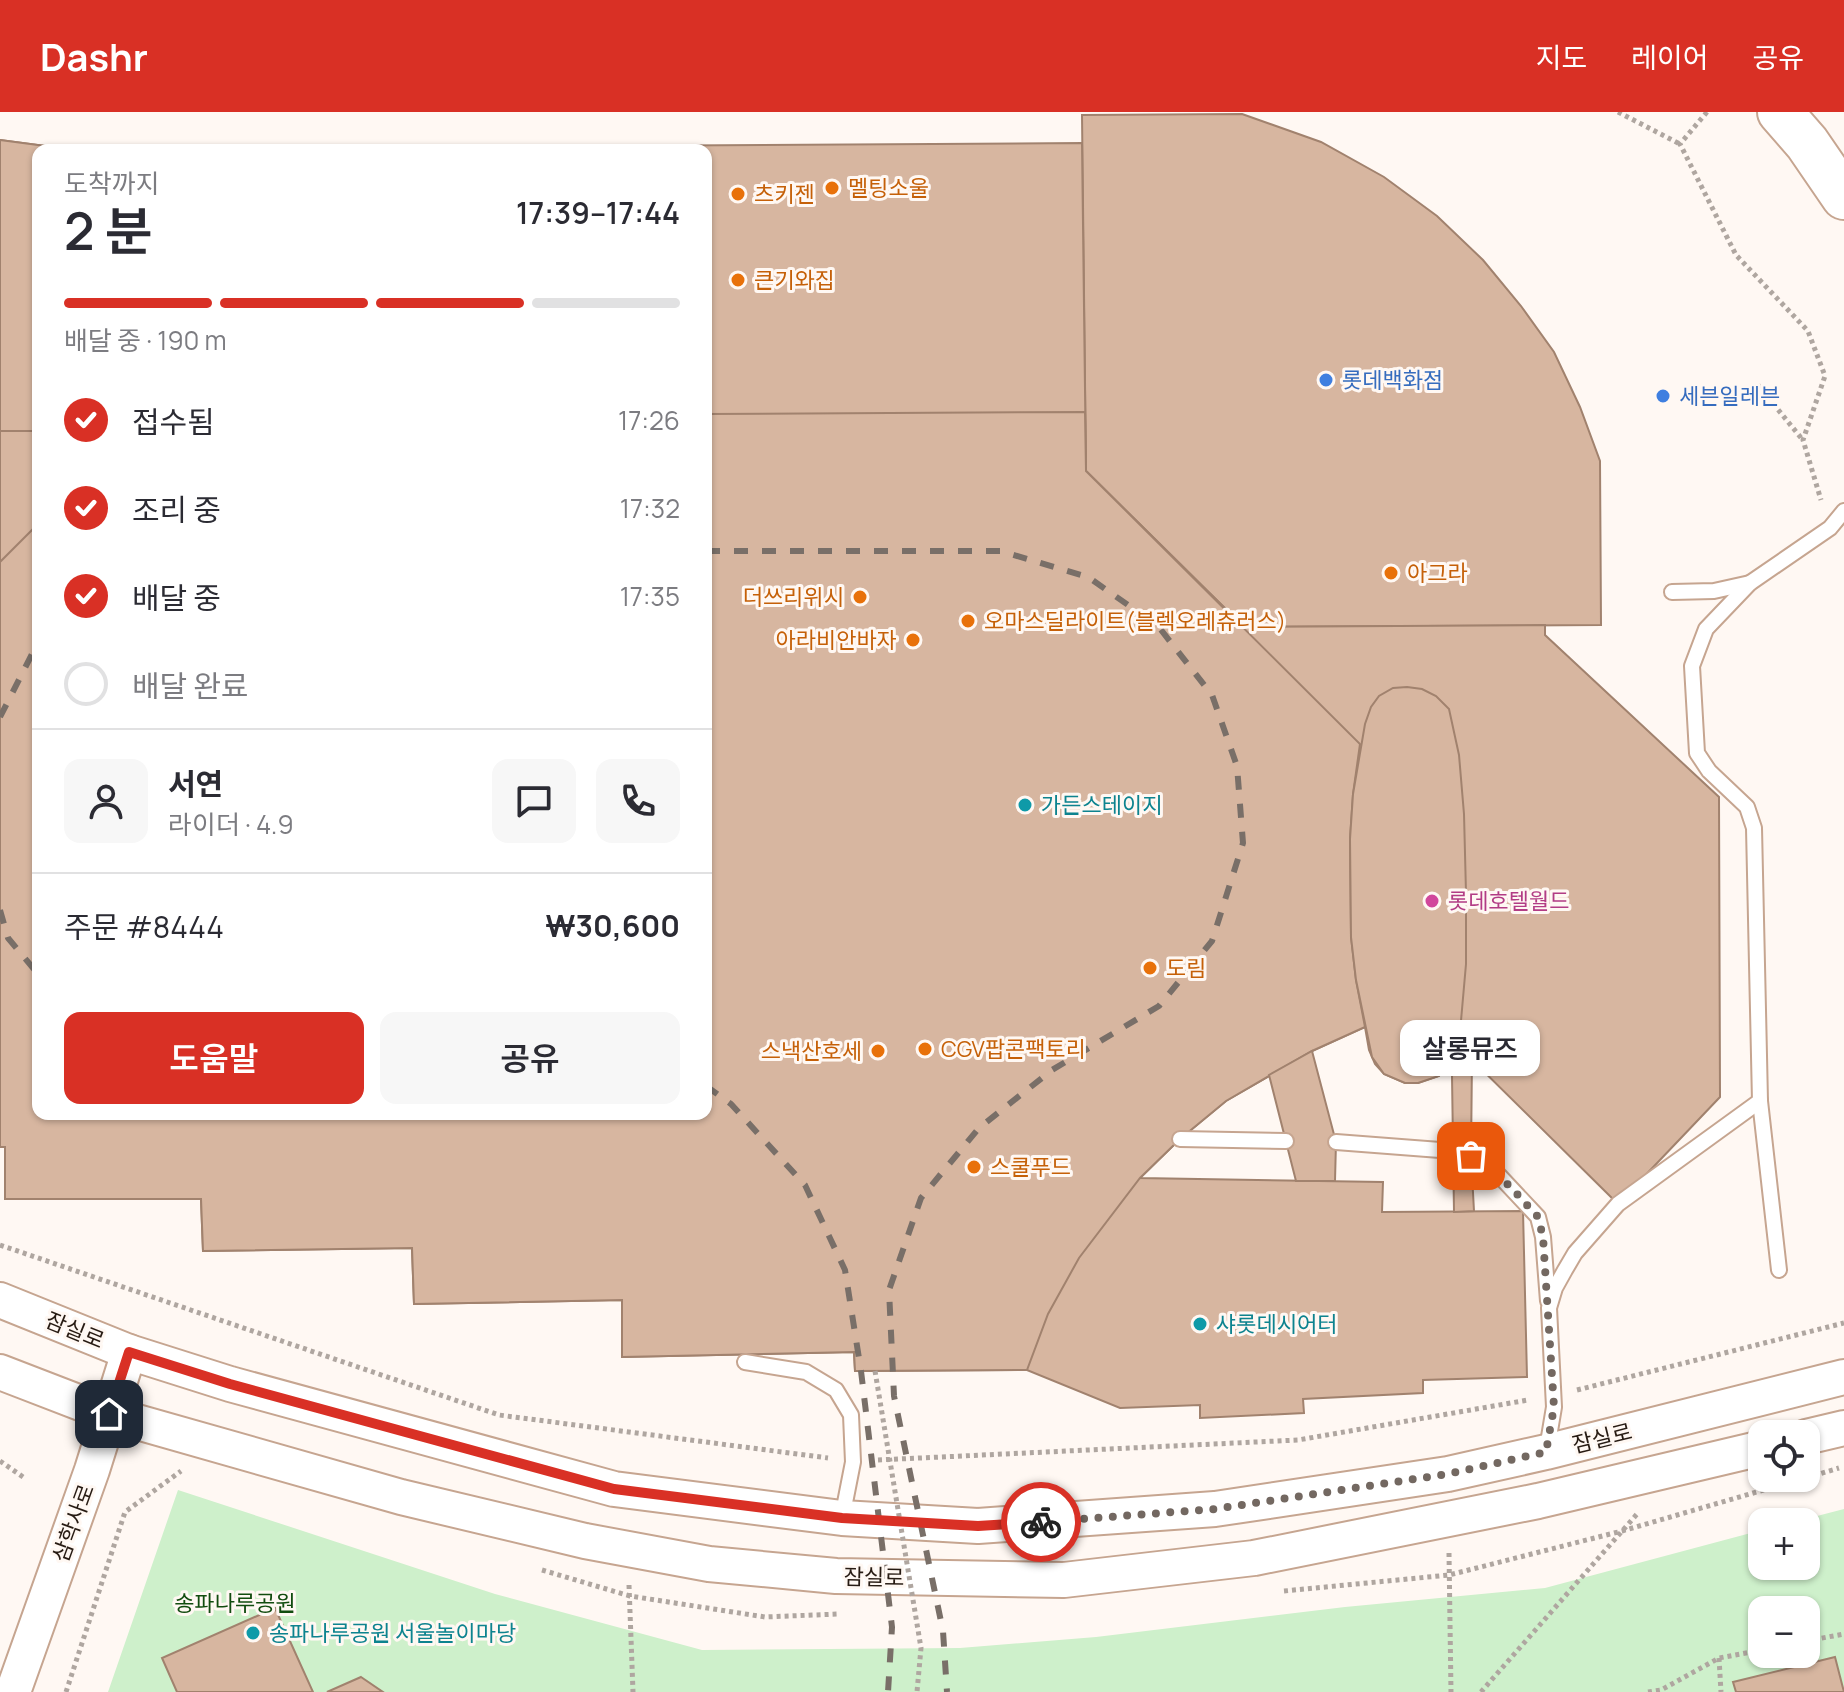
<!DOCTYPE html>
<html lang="ko">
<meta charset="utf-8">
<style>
:root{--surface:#fff;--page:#f7f7f7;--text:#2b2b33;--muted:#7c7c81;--line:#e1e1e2;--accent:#d93025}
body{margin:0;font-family:Manrope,"Noto Sans KR",sans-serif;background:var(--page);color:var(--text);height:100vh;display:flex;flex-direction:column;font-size:30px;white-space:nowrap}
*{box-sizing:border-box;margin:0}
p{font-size:26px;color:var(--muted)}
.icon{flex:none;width:44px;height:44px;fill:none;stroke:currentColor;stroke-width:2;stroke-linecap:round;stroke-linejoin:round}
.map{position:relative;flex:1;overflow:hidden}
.drawer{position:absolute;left:32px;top:32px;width:680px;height:976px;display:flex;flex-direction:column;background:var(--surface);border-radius:16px;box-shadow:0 2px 6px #0004}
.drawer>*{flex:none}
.buttons{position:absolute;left:1748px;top:1308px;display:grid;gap:16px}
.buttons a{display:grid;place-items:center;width:72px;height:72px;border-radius:16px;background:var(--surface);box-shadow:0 2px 6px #0004;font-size:40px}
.pin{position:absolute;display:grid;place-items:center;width:68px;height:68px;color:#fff;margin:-34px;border-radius:16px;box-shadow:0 4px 12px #0006}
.courier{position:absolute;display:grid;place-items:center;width:80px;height:80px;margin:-40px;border:6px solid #d93025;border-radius:50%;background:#fff;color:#222;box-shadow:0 2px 10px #0007}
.bubble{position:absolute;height:56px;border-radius:16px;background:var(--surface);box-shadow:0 2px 6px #0004;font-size:26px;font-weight:600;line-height:56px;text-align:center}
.overview em{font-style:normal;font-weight:600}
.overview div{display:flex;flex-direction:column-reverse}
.overview{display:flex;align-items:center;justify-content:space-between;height:136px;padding:0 32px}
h1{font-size:52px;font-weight:600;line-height:60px}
.bar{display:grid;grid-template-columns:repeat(4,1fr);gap:12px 8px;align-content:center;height:96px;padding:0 32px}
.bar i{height:10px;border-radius:6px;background:var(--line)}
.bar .active{background:var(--accent)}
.bar p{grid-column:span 4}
.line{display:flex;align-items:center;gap:20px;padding:0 32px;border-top:2px solid var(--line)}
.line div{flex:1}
.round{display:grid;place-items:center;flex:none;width:84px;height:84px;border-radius:16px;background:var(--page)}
ol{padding:0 32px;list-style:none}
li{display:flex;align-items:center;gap:24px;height:88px}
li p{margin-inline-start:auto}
li .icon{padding:8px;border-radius:50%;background:var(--accent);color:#fff;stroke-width:4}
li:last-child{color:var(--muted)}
li i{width:44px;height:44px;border:4px solid var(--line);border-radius:50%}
.primary-button{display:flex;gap:16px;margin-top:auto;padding:16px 32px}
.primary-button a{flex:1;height:92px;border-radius:16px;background:var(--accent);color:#fff;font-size:32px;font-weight:600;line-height:92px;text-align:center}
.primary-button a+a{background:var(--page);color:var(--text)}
header{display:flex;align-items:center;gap:48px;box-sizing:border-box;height:112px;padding:0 40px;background:var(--accent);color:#fff}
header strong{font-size:38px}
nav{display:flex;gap:44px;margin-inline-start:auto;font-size:28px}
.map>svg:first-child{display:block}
.green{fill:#cef0cb;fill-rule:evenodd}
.building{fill:#d7b6a0;stroke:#a1826e;stroke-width:2;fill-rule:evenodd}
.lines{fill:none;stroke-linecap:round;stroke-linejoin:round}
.service-casing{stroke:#c6a590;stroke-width:18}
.tertiary-casing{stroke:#c6a590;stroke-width:38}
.primary-casing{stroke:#c6a590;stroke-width:48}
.path{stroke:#afa6a0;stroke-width:5;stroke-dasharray:4 4;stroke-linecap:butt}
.service{stroke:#fff;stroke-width:14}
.tertiary{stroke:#fff;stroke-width:34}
.primary{stroke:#fff;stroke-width:44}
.rail{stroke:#796f68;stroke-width:6;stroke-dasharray:14 14;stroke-linecap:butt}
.path-bridge{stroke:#afa6a0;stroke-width:5;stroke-dasharray:4 4;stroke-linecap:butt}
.done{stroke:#736861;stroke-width:8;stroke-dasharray:0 14.4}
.route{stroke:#d93025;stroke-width:10}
.food-dot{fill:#e8710a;stroke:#fff8f3;stroke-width:3}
.shop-dot{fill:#3f7fe0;stroke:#fff8f3;stroke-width:3}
.culture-dot{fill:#0f9aa8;stroke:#fff8f3;stroke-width:3}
.hotel-dot{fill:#d1479c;stroke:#fff8f3;stroke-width:3}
.labels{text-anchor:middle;stroke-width:6;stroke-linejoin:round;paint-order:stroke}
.food-label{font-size:22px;fill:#c56008;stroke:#fff8f3;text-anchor:start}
.shop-label{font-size:22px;fill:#366cbe;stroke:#fff8f3;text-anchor:start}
.culture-label{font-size:22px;fill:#0d838f;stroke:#fff8f3;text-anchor:start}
.hotel-label{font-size:22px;fill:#b23c85;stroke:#fff8f3;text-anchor:start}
.street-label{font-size:22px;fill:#271b13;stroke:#fff8f3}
.park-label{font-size:22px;fill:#124c0f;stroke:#fff8f3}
</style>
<header>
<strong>Dashr</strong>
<nav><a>지도</a><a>레이어</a><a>공유</a></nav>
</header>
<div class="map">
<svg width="1844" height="1580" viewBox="0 0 1844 1580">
<rect width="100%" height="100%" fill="#fff8f3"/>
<!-- green -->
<path class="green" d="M178,1378L495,1482L702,1538L960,1536L1096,1525L1345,1495L1545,1476L1762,1418V1454H1806V1410H1794L1844,1397V1580H108ZM1762,1498H1806V1542H1762Z"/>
<!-- building -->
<g class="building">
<polygon points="1242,2 1321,30 1384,65 1437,104 1483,148 1521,194 1554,240 1580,295 1600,349 1601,513 1244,515 1086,359 1082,3"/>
<path d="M0,28L68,37L1082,31L1086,359L1244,515L1545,513V523L1719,685L1720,985L1618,1092L1457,933L1453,948L1439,964L1418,971H1405L1384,962L1375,952L1369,938L1365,915L1312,939L1226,989L1180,1027L1140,1066L1383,1070L1382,1100L1523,1099L1527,1265L1423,1268V1281L1303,1287L1304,1301L1200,1306V1293L1120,1296L1027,1258L855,1259L854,1240L622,1245V1188L414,1192L412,1136L203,1139L201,1087H5V1035H0ZM38,38H706V1002H38Z"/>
<polygon points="0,28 68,37 38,38 38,319 0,319"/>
<polygon points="1085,300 1086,359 1360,632 1353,682 1350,727 1351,825 1356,868 1365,915 1312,939 1226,989 1180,1027 1140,1066 1079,1146 1048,1202 1027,1258 855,1259 854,1240 622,1245 622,1188 414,1192 412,1136 203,1139 201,1087 5,1087 5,1035 0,1035 0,450 38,412 38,1002 706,1002 706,302"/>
<polygon points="1407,575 1422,577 1436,584 1449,597 1459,643 1464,702 1466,781 1466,852 1460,920 1453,948 1445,957 1439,964 1418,971 1405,971 1384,962 1372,945 1356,868 1351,825 1350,727 1353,682 1365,612 1371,595 1379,584 1393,576"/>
<polygon points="1457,933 1472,946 1471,1044 1474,1099 1454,1100 1452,964"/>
<polygon points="1312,939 1336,1030 1335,1069 1296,1069 1269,963"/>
<polygon points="275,1496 313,1580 177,1580 162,1546"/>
<polygon points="1835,1545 1844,1580 1736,1580 1733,1570"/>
<polygon points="361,1565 383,1580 327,1580"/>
</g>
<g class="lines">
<!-- service casing -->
<g class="service-casing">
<g id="service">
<polyline points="1672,480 1714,479 1750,471"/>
<polyline points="1180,1027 1286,1029"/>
<polyline points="1336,1030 1453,1039"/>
<polyline points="1471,1044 1493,1057 1538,1105 1543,1125 1548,1189"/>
<polyline points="1779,1158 1760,989 1754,716 1747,695 1709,659 1697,641 1692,554 1706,517 1750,471 1830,416 1844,399"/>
<polyline points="745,1250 806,1260 836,1278 851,1303 853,1350 842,1406"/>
<polyline points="1547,1337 1554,1295 1549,1196 1555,1176 1565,1158 1575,1141 1618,1092 1760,989"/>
</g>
</g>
<!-- tertiary casing -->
<g class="tertiary-casing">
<g id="tertiary">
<polyline points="0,1188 129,1240 230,1272 614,1377 842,1406 978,1414 1215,1397 1448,1362 1546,1340 1844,1265"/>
<polyline points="0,1260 109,1302 401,1385 585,1429 709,1452 836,1464 1064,1468 1254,1446 1538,1389 1762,1336"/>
<polyline points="1806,1325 1844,1316"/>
<polyline points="13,1580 92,1358 129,1240"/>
</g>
</g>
<!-- primary casing -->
<g class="primary-casing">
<polyline id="primary" points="1780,0 1807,31 1844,85"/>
</g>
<!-- path -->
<g class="path">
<polyline points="1618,0 1680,32"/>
<polyline points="1707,0 1680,32 1736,143 1808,219 1825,264 1803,328 1821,388"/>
<polyline points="1758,273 1802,327"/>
<polyline points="0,1133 499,1303 828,1346"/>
<polyline points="1577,1278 1844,1211"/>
<polyline points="878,1348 1298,1328 1528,1288"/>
<polyline points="0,1349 26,1367"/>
<polyline points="1806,1366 1839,1356"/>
<polyline points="1449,1441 1451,1580"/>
<polyline points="542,1458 630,1484 765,1505 838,1502"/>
<polyline points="629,1473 633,1580"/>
<polyline points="1284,1479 1449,1463 1622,1419 1805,1366"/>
<polyline points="1806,1529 1844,1522"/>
<polyline points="1719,1546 1721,1580"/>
<polyline points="66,1580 125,1400 181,1359"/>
<polyline points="1481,1580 1637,1402"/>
<polyline points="1648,1580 1661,1578 1719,1546 1762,1538"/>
</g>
<!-- service -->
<use href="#service" class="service"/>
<!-- tertiary -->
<use href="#tertiary" class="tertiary"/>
<!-- primary -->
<use href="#primary" class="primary"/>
<!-- rail -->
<g class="rail">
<polyline points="706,439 1000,439 1088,465 1158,514 1212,583 1237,654 1243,731 1212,829 1159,894 1052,958 979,1016 921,1086 889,1178 894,1284 943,1519 947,1580"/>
<polyline points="0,605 32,542 38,536"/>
<polyline points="0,798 8,826 38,862"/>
<polyline points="706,974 731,992 805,1073 845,1158 861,1259 892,1515 888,1580"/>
</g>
<!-- path-bridge -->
<polyline class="path-bridge" points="875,1259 921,1536 917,1580"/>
</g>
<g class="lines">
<!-- done -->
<polyline class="done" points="1041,1410 1215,1397 1448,1362 1546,1340 1554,1295 1543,1125 1538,1105 1516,1081 1493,1057 1471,1044"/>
<!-- route -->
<polyline class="route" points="109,1302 129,1240 230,1272 614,1377 842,1406 978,1414 1041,1410"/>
</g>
<!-- markers -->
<g class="food-dot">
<circle cx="832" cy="76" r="8"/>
<circle cx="738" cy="82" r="8"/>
<circle cx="738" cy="168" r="8"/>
<circle cx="1391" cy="461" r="8"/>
<circle cx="860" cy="485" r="8"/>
<circle cx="968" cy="509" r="8"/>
<circle cx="913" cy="528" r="8"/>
<circle cx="1150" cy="856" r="8"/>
<circle cx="925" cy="937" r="8"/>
<circle cx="878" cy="939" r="8"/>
<circle cx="974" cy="1055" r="8"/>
</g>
<g class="shop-dot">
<circle cx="1326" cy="268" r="8"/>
<circle cx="1663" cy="284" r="8"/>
</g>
<g class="culture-dot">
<circle cx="1025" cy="693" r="8"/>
<circle cx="1200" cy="1212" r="8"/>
<circle cx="253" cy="1521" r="8"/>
</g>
<circle class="hotel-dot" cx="1432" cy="789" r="8"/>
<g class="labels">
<!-- food labels -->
<g class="food-label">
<text x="848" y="84">멜팅소울</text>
<text x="754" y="90">츠키젠</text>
<text x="754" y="176">큰기와집</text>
<text x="1407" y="469">아그라</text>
<text x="844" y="493" text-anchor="end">더쓰리위시</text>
<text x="984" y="517">오마스딜라이트(블렉오레츄러스)</text>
<text x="897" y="536" text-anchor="end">아라비안바자</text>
<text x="1166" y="864">도림</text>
<text x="941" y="945">CGV팝콘팩토리</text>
<text x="862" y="947" text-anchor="end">스낵산호세</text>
<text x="990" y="1063">스쿨푸드</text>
</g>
<!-- shop labels -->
<g class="shop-label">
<text x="1342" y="276">롯데백화점</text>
<text x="1679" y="292">세븐일레븐</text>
</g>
<!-- culture labels -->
<g class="culture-label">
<text x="1041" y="701">가든스테이지</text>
<text x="1216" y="1220">샤롯데시어터</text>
<text x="269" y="1529">송파나루공원 서울놀이마당</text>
</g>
<!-- hotel labels -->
<g class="hotel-label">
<text x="1448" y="797">롯데호텔월드</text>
</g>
<!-- street labels -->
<g class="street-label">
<text transform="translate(75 1218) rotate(22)" y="8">잠실로</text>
<text transform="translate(1602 1326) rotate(-14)" y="8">잠실로</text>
<text transform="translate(73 1411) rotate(-70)" y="8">삼학사로</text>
<text transform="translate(874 1465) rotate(1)" y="8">잠실로</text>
</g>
<!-- park labels -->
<g class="park-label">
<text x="235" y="1499">송파나루공원</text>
</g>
</g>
</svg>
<div class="buttons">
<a><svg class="icon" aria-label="locate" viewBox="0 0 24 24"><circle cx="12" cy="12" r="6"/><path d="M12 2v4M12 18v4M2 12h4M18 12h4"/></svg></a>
<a>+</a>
<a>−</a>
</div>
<div class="pin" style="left:1471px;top:1044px;background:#ea580c"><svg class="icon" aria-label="bag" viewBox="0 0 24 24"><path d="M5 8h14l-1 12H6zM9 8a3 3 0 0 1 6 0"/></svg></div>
<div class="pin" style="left:109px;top:1302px;background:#1f2937"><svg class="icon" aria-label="home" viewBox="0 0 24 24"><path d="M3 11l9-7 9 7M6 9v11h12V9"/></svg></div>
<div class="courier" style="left:1041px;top:1410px"><svg class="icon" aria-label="bike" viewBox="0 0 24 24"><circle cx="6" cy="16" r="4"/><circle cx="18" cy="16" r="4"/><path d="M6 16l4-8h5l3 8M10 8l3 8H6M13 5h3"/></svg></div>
<div class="bubble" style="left:1400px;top:908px;width:140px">살롱뮤즈</div>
<section class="drawer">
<div class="overview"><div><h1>2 분</h1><p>도착까지</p></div><em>17:39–17:44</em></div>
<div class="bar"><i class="active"></i><i class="active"></i><i class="active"></i><i></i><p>배달 중 · 190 m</p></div>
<ol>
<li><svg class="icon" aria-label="check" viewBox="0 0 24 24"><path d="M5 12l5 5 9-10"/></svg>접수됨<p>17:26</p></li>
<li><svg class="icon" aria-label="check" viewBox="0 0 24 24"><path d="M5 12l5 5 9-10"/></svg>조리 중<p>17:32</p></li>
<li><svg class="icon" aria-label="check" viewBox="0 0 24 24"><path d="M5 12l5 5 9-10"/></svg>배달 중<p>17:35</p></li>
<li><i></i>배달 완료</li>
</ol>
<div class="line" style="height:144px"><a class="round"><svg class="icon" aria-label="person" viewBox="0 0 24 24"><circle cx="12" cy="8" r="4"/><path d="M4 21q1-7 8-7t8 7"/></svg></a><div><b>서연</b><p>라이더 · 4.9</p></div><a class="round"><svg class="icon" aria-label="chat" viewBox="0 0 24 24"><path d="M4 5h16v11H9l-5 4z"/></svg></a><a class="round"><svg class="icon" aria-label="phone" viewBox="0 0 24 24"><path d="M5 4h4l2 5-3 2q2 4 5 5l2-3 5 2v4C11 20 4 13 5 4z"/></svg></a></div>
<div class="line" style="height:104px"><div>주문 #8444</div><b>₩30,600</b></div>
<div class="primary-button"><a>도움말</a><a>공유</a></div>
</section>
</div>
